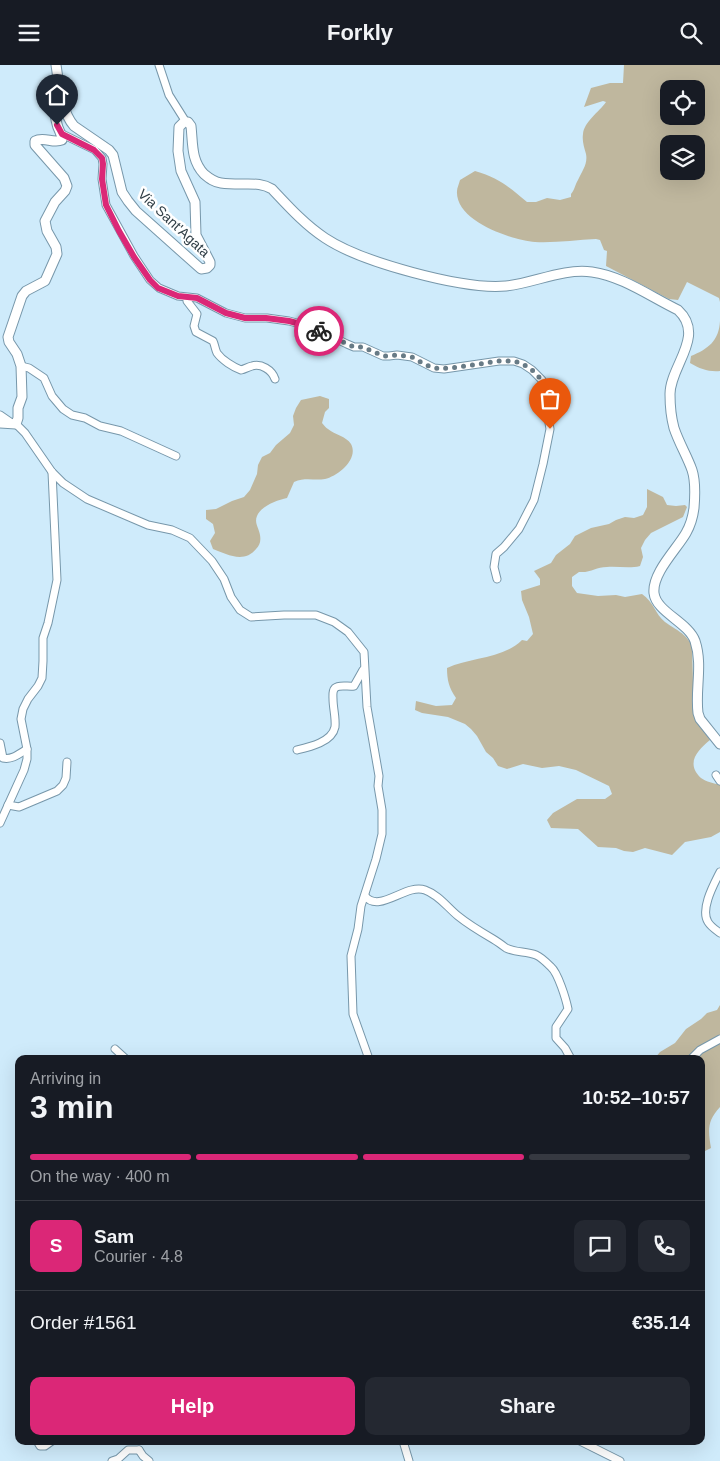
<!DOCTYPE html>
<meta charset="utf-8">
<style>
:root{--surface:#171b24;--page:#242831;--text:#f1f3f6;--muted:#9ea1a6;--line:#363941;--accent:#db2777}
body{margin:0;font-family:Helvetica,sans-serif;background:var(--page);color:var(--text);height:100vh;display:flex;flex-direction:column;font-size:19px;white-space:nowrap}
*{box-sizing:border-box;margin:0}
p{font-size:16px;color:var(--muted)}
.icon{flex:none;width:28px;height:28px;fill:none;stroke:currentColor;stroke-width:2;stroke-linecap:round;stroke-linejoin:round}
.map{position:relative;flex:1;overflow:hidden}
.drawer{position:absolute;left:15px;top:990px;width:690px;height:390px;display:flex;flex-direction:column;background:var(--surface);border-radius:10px;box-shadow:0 5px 20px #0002}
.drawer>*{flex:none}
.tools{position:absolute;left:660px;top:15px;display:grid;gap:10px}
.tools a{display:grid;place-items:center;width:45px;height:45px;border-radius:10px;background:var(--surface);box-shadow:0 5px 20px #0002;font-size:25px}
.pin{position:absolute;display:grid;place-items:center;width:42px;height:42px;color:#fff;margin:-51px -21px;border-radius:50% 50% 50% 0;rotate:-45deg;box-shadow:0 0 5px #0007}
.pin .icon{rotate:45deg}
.courier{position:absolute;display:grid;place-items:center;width:50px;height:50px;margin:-25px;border:4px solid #db2777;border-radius:50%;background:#fff;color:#222;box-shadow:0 1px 6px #0007}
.head em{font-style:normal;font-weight:600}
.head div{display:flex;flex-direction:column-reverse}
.head{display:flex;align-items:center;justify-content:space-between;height:85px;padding:0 15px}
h1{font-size:32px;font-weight:600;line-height:38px}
.bar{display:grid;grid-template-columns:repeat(4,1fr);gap:8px 5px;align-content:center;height:60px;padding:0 15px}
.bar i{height:6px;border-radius:4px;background:var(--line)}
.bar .current{background:var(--accent)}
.bar p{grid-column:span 4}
.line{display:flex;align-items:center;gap:12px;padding:0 15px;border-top:1px solid var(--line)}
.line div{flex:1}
.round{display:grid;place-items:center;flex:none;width:52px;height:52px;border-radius:10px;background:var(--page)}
.cta{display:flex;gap:10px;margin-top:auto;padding:10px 15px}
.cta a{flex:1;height:58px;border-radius:10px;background:var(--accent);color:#fff;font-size:20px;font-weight:600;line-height:58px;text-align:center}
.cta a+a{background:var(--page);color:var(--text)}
header{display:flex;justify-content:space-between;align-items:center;height:65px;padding:0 15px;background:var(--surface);font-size:22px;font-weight:600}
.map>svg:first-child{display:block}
.green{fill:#bfb79e;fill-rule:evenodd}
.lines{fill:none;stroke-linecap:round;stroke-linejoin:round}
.minor-casing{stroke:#7797aa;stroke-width:9}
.tertiary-casing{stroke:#7797aa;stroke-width:11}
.minor{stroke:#fff;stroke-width:7}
.tertiary{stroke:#fff;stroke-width:9}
.done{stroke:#687b86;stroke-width:5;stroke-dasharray:0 9}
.route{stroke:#db2777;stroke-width:6}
.labels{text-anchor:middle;stroke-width:5;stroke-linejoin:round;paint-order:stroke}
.street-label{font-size:14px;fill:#313f47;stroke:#fff}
</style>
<header><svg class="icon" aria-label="menu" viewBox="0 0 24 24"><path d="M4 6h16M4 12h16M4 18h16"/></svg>Forkly<svg class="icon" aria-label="search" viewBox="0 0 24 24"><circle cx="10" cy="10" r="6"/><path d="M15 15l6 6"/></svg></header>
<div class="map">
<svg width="720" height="1396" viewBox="0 0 720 1396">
<rect width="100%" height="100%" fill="#cfebfb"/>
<!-- green -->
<g class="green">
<path d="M624,0H720V237L719,233L687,217L678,235L669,234L606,201L607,186L604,185L600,175L596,174C576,175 555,178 535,177C511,175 455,156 457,126C457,123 459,119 460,115L475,106C499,113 509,122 527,137H536L547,133L560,135L571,132V129C575,124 575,120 578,115C582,106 588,99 586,89C584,82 582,76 583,69C584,57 599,47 606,37L603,36L584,42L591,23L610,18H623ZM669,24H696V51H669ZM669,79H696V106H669Z"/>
<path d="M720,256V306C709,307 700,304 690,298L691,291C708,284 719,276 720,256Z"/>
<path d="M320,331L329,334V343L325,347L322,358C324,360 326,363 328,364C335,370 346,371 351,379C359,394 338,411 325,414C314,416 306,412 294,417L287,433C277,435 261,441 257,451C254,458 259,463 260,470C261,476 260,480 256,484C244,499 226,489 213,484L210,476L215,468L213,459L206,454V445L216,444L232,436L244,432L250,425L257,409L258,400L262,392L270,388L276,380L290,368L294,360L293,351L296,343L301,335Z"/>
<path d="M647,424L663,432L667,440L676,441L685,440L687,442L683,452L651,468L645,475L641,483L643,492L640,501C629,504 618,501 607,502C596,502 591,508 579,507L572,512V521L577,528L598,531L616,530L625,532L642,529C654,537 655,549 665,557C677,566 685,567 692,581L694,652L710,675C698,685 685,698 701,713C706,717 714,718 720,720V767L711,772L685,777L672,790L645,783L633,787L624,786L616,783L598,782L578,764L551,763L547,755L553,748L577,734H605L612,729L609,721L576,705L559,701L542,703L523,699L507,704L498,701L493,693L486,687L477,671L471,664L465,659L448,652L422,648L415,645L416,636L436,641L452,640L456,633C449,623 447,615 447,603C470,592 503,594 522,575L527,576L533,569L529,552L522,535L521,526L540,520V514L534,506L551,498L556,490L570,479L575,471L591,463L609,459L616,455L625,452L634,453L643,450L647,442Z"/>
<path d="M720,940V1042C707,1056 708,1065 711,1083L701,1088V994H654L660,987L675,978L686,964L701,954L707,948L717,945Z"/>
</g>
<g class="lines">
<!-- minor casing -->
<g class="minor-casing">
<g id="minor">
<polyline points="159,0 169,30 186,57"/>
<polyline points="62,69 95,85 102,93 103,99 102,114 106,140 134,191 150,215 159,223 178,231 197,233 226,248 245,253 267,253 289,256 312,262 347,279 354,282 363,282 383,291 389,291 397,290 412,292 434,303 444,304 499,296 514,296 523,299 532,305 542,315 550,364 543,399 534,435 519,464 504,482 496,489 494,502 497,514"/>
<path d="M187,233V236L197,249L194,261L196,267L213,276C215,280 215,284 217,288C222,295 233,302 241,305C245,304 248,302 252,301C261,298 272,305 275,314"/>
<polyline points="21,301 29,303 44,313 52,331 63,344 72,350 85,353 100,361 121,366 176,391"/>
<polyline points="0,350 13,359"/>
<polyline points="16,359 25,368 52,407 63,418 87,434 148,460 172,465 190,473 212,496 224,514 231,532 240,545 251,552 284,550 316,550 334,557 348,567 364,587 367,642 379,711 378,721 382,745 382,769 376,794 361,841 358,864 351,891 353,949 369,994"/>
<path d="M0,678L3,693C12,695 19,689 27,684"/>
<path d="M297,685C310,682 332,677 335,662C336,653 333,643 333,634C333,631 332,626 335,623C339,619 349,622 354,621L363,605"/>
<polyline points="716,710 720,716"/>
<polyline points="8,740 19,742 57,726 63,720 66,713 67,697"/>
<polyline points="0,758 24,705 27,694 27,684 21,654 23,644 28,634 38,621 42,613 43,596 43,573 48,558 57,515 52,407"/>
<path d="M720,807C714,819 700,844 708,857C711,862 716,865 720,868"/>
<path d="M365,831C379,849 406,818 425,825C439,830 447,842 458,851C469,860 481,867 493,874C498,877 502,880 506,883C516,888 526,886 536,890C541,892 547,898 551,902C558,908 566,934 568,944L556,962V973L565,983L571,994"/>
<polyline points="115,984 126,994"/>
<polyline points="691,994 700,985 720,974"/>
<polyline points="37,1376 40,1381 45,1381 52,1376"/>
<polyline points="403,1376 409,1396"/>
<polyline points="580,1376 620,1396"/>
<polyline points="139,1385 143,1391 149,1396"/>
<polyline points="112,1396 118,1394 128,1385 139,1385"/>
</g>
</g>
<!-- tertiary casing -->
<g class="tertiary-casing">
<g id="tertiary">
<path d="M56,0C59,19 61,46 74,61L109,85L113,90L122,127L128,136L136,146L201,204L207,203L210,200V197L196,170L195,137L181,106L178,86L179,62L184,57H188L191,61C193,79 191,95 204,109C210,114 214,117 221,118C228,119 235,119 241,119C253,119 262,118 272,124C288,141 305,160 325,173C361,197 463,225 506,221C534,218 563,203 592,207C622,211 651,232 678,245C706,271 670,301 670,329C670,341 671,352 674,363C679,378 687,391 692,405C696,417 695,431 694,443C693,451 690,461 686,468C677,484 652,508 654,528C656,547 688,557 695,576C703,600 695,624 698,648L700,654L720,679"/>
<path d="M0,358L16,359L18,353V343L22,332L21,301L17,289L9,277L8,272L22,231L26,226L45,216L57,189L56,182L47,166L45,156L55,137L65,126L67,121L64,113L35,80V76C44,71 53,79 62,75C62,68 58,65 57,59C54,49 54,29 59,21"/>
</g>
</g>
<!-- minor -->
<use href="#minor" class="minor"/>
<!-- tertiary -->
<use href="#tertiary" class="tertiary"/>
</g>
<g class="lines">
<!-- done -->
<polyline class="done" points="319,266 354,282 363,282 383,291 389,291 397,290 412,292 426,300 439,304 459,302 499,296 514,296 523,299 532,305 542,315 550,364"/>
<!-- route -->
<polyline class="route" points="57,60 62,69 94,85 102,93 103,99 102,114 106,140 119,166 134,192 150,215 158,223 178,231 197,233 226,248 245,253 266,253 289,256 312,262 319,266"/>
</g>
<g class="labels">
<!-- street labels -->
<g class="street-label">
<text transform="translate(174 158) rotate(43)" y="5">Via Sant'Agata</text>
</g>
</g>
</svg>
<div class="tools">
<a><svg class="icon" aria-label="locate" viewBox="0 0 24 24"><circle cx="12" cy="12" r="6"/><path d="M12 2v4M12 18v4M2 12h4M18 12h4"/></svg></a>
<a><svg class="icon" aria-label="layers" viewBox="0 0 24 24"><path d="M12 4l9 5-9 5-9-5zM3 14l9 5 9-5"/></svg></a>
</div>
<div class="pin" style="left:550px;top:364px;background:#ea580c"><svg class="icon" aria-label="bag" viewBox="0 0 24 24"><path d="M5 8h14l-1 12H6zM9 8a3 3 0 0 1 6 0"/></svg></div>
<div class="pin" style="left:57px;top:60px;background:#1f2937"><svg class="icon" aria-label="home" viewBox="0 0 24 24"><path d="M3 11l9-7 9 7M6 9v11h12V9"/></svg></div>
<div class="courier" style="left:319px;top:266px"><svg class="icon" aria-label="bike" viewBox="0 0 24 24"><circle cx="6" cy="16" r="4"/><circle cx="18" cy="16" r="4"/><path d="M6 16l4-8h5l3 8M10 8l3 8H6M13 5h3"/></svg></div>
<section class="drawer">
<div class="head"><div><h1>3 min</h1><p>Arriving in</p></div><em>10:52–10:57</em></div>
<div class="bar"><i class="current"></i><i class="current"></i><i class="current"></i><i></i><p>On the way · 400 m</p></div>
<div class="line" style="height:90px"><b class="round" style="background:var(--accent);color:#fff">S</b><div><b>Sam</b><p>Courier · 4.8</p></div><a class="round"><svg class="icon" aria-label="chat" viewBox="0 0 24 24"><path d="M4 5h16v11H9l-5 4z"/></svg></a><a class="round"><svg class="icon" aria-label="phone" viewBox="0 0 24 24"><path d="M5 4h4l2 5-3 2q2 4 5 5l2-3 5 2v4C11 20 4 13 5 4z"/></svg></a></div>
<div class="line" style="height:65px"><div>Order #1561</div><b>€35.14</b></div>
<div class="cta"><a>Help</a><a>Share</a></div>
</section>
</div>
